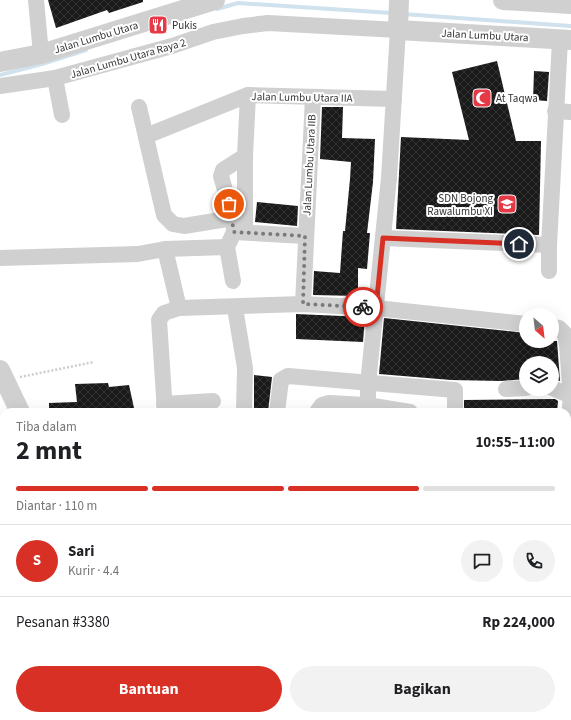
<!DOCTYPE html>
<html lang="id">
<meta charset="utf-8">
<style>
:root{--surface:#fff;--page:#f2f2f2;--text:#202124;--muted:#757577;--line:#e0e0e0;--accent:#d93025}
body{margin:0;font-family:"Source Sans 3",sans-serif;background:var(--page);color:var(--text);height:100vh;display:flex;flex-direction:column;font-size:15px;white-space:nowrap}
*{box-sizing:border-box;margin:0}
p{font-size:13px;color:var(--muted)}
.icon{flex:none;width:22px;height:22px;fill:none;stroke:currentColor;stroke-width:2;stroke-linecap:round;stroke-linejoin:round}
.map{position:relative;flex:1;overflow:hidden}
.drawer{position:absolute;left:0px;top:408px;width:571px;height:312px;display:flex;flex-direction:column;background:var(--surface);border-radius:12px 12px 0 0;box-shadow:0 4px 16px #0002}
.drawer>*{flex:none}
.needle{width:26px;rotate:152deg}
.fabs{position:absolute;left:519px;top:308px;display:grid;gap:8px}
.fabs a{display:grid;place-items:center;width:40px;height:40px;border-radius:50%;background:var(--surface);box-shadow:0 4px 16px #0002;font-size:20px}
.pin{position:absolute;display:grid;place-items:center;width:34px;height:34px;color:#fff;margin:-17px;border:2px solid #fff;border-radius:50%;box-shadow:0 1px 4px #0007}
.courier{position:absolute;display:grid;place-items:center;width:40px;height:40px;margin:-20px;border:3px solid #d93025;border-radius:50%;background:#fff;color:#222;box-shadow:0 1px 5px #0007}
.summary em{font-style:normal;font-weight:700}
.summary div{display:flex;flex-direction:column-reverse}
.summary{display:flex;align-items:center;justify-content:space-between;height:68px;padding:0 16px}
h1{font-size:26px;font-weight:700;line-height:30px}
.bar{display:grid;grid-template-columns:repeat(4,1fr);gap:6px 4px;align-content:center;height:48px;padding:0 16px}
.bar i{height:5px;border-radius:3px;background:var(--line)}
.bar .active{background:var(--accent)}
.bar p{grid-column:span 4}
.line{display:flex;align-items:center;gap:10px;padding:0 16px;border-top:1px solid var(--line)}
.line div{flex:1}
.round{display:grid;place-items:center;flex:none;width:42px;height:42px;border-radius:21px;background:var(--page)}
.action{display:flex;gap:8px;margin-top:auto;padding:8px 16px}
.action a{flex:1;height:46px;border-radius:24px;background:var(--accent);color:#fff;font-size:16px;font-weight:700;line-height:46px;text-align:center}
.action a+a{background:var(--page);color:var(--text)}
.map>svg:first-child{display:block}
.lines{fill:none;stroke-linecap:round;stroke-linejoin:round}
.stream{stroke:#cfe2ee;stroke-width:4}
.building{fill:url(#building-cross-hatch)}
.path{stroke:#cdcdcd;stroke-width:2.5;stroke-dasharray:2 2;stroke-linecap:butt}
.minor{stroke:#d0d0d0;stroke-width:16}
.tertiary{stroke:#d0d0d0;stroke-width:20}
.done{stroke:#7a7a7a;stroke-width:4;stroke-dasharray:0 7.2}
.route{stroke:#d93025;stroke-width:5}
.labels{text-anchor:middle;stroke-width:4;stroke-linejoin:round;paint-order:stroke}
.poi-label{font-size:11px;fill:#333;stroke:#fff;text-anchor:start}
.street-label{font-size:11px;fill:#333;stroke:#fff}
</style>
<div class="map">
<svg width="571" height="720" viewBox="0 0 571 720">
<defs>
<pattern id="building-cross-hatch" width="8" height="8" patternUnits="userSpaceOnUse"><rect width="8" height="8" fill="#1a1a1a"/><path d="M0 0l8 8M0 8l8-8" fill="none" stroke="#333"/></pattern>
</defs>
<rect width="100%" height="100%" fill="#fff"/>
<g class="lines">
<!-- stream -->
<g class="stream">
<polyline points="217,9 238,3 392,13"/>
<polyline points="403,14 571,26"/>
<polyline points="0,75 42,64 86,50"/>
</g>
</g>
<!-- building -->
<g class="building">
<polygon points="48,0 143,0 143,2 109,13 107,10 56,28"/>
<polygon points="497,61 516,141 541,141 539,235 396,229 401,137 469,140 452,72"/>
<polygon points="534,71 549,72 547,101 533,100"/>
<polygon points="322,107 343,107 342,138 375,139 373,182 367,233 370,233 367,269 358,268 358,296 313,295 314,271 340,273 343,231 345,231 350,179 351,162 320,159"/>
<polygon points="257,202 298,206 297,226 255,222"/>
<polygon points="296,314 365,317 363,342 296,339"/>
<polygon points="384,318 526,333 526,341 557,341 560,381 552,379 552,363 526,363 526,379 501,381 451,380 379,374"/>
<polygon points="254,375 272,377 268,412 254,412"/>
<polygon points="108,383 109,387 129,385 134,408 112,412 49,412 49,403 77,402 75,384"/>
<polygon points="555,399 558,401 557,412 464,412 464,400"/>
</g>
<g class="lines">
<!-- path -->
<g class="path">
<polyline points="20,377 94,362"/>
<polyline points="0,652 4,652"/>
</g>
<!-- minor -->
<g class="minor">
<polyline points="36,0 41,54"/>
<polyline points="55,78 62,115"/>
<polyline points="0,86 55,78 172,46 213,32 243,26 268,23 398,30 389,178 368,384 368,412"/>
<polyline points="139,107 164,215 173,224 184,226 233,218"/>
<polyline points="555,111 571,112"/>
<polyline points="146,136 248,95 394,99"/>
<polyline points="234,232 305,236"/>
<polyline points="245,232 245,156 248,95"/>
<polyline points="383,238 549,245"/>
<polyline points="165,249 179,308"/>
<polyline points="0,258 138,254 165,249 227,247"/>
<polyline points="549,271 549,245 560,40"/>
<polyline points="233,281 227,247 234,232 233,218 221,176 223,170 245,156"/>
<polyline points="303,304 313,97"/>
<polyline points="235,308 245,368 244,412"/>
<polyline points="552,327 559,328 565,334 567,345 571,396 567,437"/>
<polyline points="552,388 571,396"/>
<polyline points="506,389 526,388"/>
<polyline points="164,404 213,401"/>
<polyline points="165,412 159,320 164,313 179,308 303,304 376,308 526,324"/>
<polyline points="277,412 281,380 288,376 455,390 455,412"/>
<polyline points="317,412 322,405 329,403 367,405 410,412"/>
<polyline points="0,432 4,431"/>
<polyline points="567,509 571,509"/>
<polyline points="0,527 4,526"/>
<polyline points="0,582 4,582"/>
<polyline points="567,585 571,584"/>
<polyline points="0,700 4,699"/>
<polyline points="220,716 221,720"/>
<polyline points="381,716 383,720"/>
<polyline points="437,716 439,720"/>
<polyline points="345,720 356,716"/>
</g>
<!-- tertiary -->
<g class="tertiary">
<polyline points="399,0 398,30 571,40"/>
<polyline points="503,0 571,4"/>
<polyline points="0,62 41,54 215,0"/>
<polyline points="0,370 20,412"/>
<polyline points="95,716 96,720"/>
</g>
</g>
<g class="lines">
<!-- done -->
<polyline class="done" points="229,204 234,232 305,236 303,304 363,307"/>
<!-- route -->
<polyline class="route" points="363,307 376,308 383,238 519,244"/>
</g>
<!-- icons -->
<defs>
<g id="restaurant-square" transform="scale(1)"><rect x="-9" y="-9" width="18" height="18" rx="4" fill="#e63946" stroke="#fff"/><path d="M-5-6h1v4h1v-4h1v4h1v-4h1v5L-1.5 .5V6h-2V.5L-5-1ZM5-6V6H3V1.5H1.5Q1.5-4 5-6Z" fill="#fff"/></g>
<g id="mosque-square" transform="scale(1)"><rect x="-9" y="-9" width="18" height="18" rx="4" fill="#e63946" stroke="#fff"/><path d="M3.5-4.9A6 6 0 1 0 3.5 4.9A5 5 0 1 1 3.5-4.9Z" fill="#fff"/></g>
<g id="school-square" transform="scale(1)"><rect x="-9" y="-9" width="18" height="18" rx="4" fill="#e63946" stroke="#fff"/><path d="M0-5L7-2L0 1L-7-2ZM-4 1L0 2.5L4 1V4Q0 6-4 4Z" fill="#fff"/></g>
</defs>
<g fill-rule="evenodd">
<use href="#restaurant-square" x="158" y="25"/>
<use href="#mosque-square" x="482" y="98"/>
<use href="#school-square" x="507" y="204"/>
</g>
<g class="labels">
<!-- poi labels -->
<g class="poi-label">
<text x="172" y="29">Pukis</text>
<text x="496" y="102">At Taqwa</text>
<text x="493" y="202" text-anchor="end">SDN Bojong<tspan x="493" dy="13">Rawalumbu XI</tspan></text>
</g>
<!-- street labels -->
<g class="street-label">
<text transform="translate(485 35) rotate(3)" y="4">Jalan Lumbu Utara</text>
<text transform="translate(96 37) rotate(-17)" y="4">Jalan Lumbu Utara</text>
<text transform="translate(128 58) rotate(-16)" y="4">Jalan Lumbu Utara Raya 2</text>
<text transform="translate(302 97) rotate(1)" y="4">Jalan Lumbu Utara IIA</text>
<text transform="translate(309 165) rotate(-87)" y="4">Jalan Lumbu Utara IIB</text>
</g>
</g>
</svg>
<div class="fabs">
<a><svg class="needle" viewBox="-14 -14 28 28"><path d="M0-13l5 13h-10z" fill="#e53935"/><path d="M0 13l5-13h-10z" fill="#757577"/></svg></a>
<a><svg class="icon" aria-label="layers" viewBox="0 0 24 24"><path d="M12 4l9 5-9 5-9-5zM3 14l9 5 9-5"/></svg></a>
</div>
<div class="pin" style="left:229px;top:204px;background:#ea580c"><svg class="icon" aria-label="bag" viewBox="0 0 24 24"><path d="M5 8h14l-1 12H6zM9 8a3 3 0 0 1 6 0"/></svg></div>
<div class="pin" style="left:519px;top:244px;background:#1f2937"><svg class="icon" aria-label="home" viewBox="0 0 24 24"><path d="M3 11l9-7 9 7M6 9v11h12V9"/></svg></div>
<div class="courier" style="left:363px;top:307px"><svg class="icon" aria-label="bike" viewBox="0 0 24 24"><circle cx="6" cy="16" r="4"/><circle cx="18" cy="16" r="4"/><path d="M6 16l4-8h5l3 8M10 8l3 8H6M13 5h3"/></svg></div>
<section class="drawer">
<div class="summary"><div><h1>2 mnt</h1><p>Tiba dalam</p></div><em>10:55–11:00</em></div>
<div class="bar"><i class="active"></i><i class="active"></i><i class="active"></i><i></i><p>Diantar · 110 m</p></div>
<div class="line" style="height:72px"><b class="round" style="background:var(--accent);color:#fff">S</b><div><b>Sari</b><p>Kurir · 4.4</p></div><a class="round"><svg class="icon" aria-label="chat" viewBox="0 0 24 24"><path d="M4 5h16v11H9l-5 4z"/></svg></a><a class="round"><svg class="icon" aria-label="phone" viewBox="0 0 24 24"><path d="M5 4h4l2 5-3 2q2 4 5 5l2-3 5 2v4C11 20 4 13 5 4z"/></svg></a></div>
<div class="line" style="height:52px"><div>Pesanan #3380</div><b>Rp 224,000</b></div>
<div class="action"><a>Bantuan</a><a>Bagikan</a></div>
</section>
</div>
